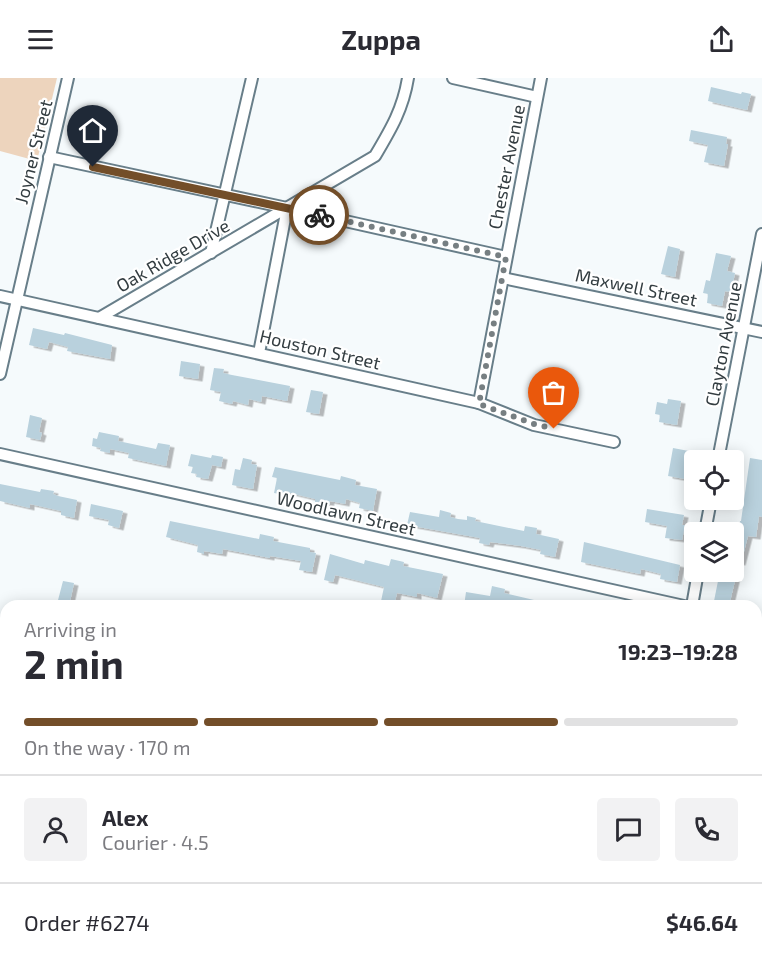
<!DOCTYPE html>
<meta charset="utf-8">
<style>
:root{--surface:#fff;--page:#f2f2f3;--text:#2b2b33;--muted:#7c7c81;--line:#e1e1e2;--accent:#734e29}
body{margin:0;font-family:"Exo 2",sans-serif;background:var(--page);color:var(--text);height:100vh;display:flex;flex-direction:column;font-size:22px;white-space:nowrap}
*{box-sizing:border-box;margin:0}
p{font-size:20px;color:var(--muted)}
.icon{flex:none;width:33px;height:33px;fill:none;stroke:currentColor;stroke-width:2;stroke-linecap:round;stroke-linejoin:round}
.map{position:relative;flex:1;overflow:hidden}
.panel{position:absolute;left:0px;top:522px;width:762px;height:372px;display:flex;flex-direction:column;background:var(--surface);border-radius:18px 18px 0 0;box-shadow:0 3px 15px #0003}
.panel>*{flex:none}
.fabs{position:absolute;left:684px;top:372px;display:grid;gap:12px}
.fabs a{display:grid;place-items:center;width:60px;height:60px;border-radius:6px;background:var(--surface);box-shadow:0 3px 15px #0003;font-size:30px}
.pin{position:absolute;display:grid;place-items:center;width:51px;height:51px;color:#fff;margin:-62px -26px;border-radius:50% 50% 50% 0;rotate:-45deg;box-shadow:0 0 6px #0007}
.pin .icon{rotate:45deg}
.courier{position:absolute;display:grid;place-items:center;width:60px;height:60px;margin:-30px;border:4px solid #734e29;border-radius:50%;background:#fff;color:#222;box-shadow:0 2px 8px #0007}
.head em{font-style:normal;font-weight:700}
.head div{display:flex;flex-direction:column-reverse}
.head{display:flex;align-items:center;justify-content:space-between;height:102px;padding:0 24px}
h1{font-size:39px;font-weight:700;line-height:45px}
.bar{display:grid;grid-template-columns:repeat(4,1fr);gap:9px 6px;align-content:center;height:72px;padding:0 24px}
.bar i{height:8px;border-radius:4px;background:var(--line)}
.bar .on{background:var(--accent)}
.bar p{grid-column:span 4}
.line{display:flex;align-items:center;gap:15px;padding:0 24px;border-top:2px solid var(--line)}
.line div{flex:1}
.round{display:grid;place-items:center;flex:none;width:63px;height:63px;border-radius:6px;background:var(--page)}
header{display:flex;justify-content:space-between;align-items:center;height:78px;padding:0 24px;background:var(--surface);font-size:27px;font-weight:700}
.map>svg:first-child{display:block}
.green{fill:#edd4bd}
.building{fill:#b9d1dd;filter:url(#shadow)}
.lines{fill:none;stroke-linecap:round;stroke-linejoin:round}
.street-casing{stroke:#687e89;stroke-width:14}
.secondary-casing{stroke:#687e89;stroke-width:16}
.street{stroke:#fff;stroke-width:10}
.secondary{stroke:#fff;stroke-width:14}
.rail-casing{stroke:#848c8f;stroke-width:5}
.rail{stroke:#fff;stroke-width:3;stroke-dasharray:9;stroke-linecap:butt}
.done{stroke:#777f82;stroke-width:6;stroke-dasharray:0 10.8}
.route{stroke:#734e29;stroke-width:8}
.labels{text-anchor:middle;stroke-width:4.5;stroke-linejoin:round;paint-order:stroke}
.street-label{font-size:18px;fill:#333d41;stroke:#fff}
</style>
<header><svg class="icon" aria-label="menu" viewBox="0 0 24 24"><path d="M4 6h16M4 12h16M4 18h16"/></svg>Zuppa<svg class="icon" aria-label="share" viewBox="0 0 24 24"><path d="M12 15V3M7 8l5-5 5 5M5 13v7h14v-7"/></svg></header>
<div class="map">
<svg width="762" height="894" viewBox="0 0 762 894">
<defs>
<filter id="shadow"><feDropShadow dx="4.5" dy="2.5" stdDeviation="0" flood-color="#0004"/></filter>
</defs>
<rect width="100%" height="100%" fill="#f5fafc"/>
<!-- green -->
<polygon class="green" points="0,0 57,0 37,83 0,73"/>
<!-- building -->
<g class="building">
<polygon points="711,9 741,16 742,14 751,16 747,32 708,23"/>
<polygon points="691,52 727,59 726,66 728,66 724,88 704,84 708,67 689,63"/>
<polygon points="668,168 680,171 675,199 661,196"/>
<polygon points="716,175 731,178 727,193 735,195 731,214 725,213 722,228 707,225 708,216 703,215 706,202 710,203"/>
<polygon points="33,250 64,257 65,255 112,267 110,281 67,273 68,269 49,264 47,271 29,267"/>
<polygon points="181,283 200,286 198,301 179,298"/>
<polygon points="214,290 224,291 223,295 232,297 290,308 287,323 262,318 261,324 249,321 248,327 233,323 232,326 219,323 221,314 210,312"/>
<polygon points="311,312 323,314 319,336 306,334"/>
<polygon points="668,321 681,323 677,347 659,344 660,337 655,336 657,324 667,326"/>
<polygon points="30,337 42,340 39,354 42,355 40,362 26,359"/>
<polygon points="99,354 119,358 118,363 156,371 158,365 170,367 166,388 128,380 129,375 110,371 110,375 100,373 101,370 92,368 93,360 97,361"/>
<polygon points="673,370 694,374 691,396 686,395 685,401 668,398"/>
<polygon points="191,376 211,380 212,377 223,379 221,389 212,387 208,401 196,399 197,396 191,395 193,389 188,388"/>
<polygon points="243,380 252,382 251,386 257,387 253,411 232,407 235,391 240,392"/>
<polygon points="750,380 762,382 762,439 759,438 756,459 748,458 741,485 734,483 734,465 737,466 740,443 741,443"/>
<polygon points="275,389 340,402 341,398 356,402 355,407 377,411 373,433 359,430 360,425 346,421 345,426 330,423 329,427 315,424 315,421 286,414 285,417 274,415 277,400 272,399"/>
<polygon points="0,406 40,414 41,411 54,413 53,416 58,418 77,422 74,440 61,437 61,433 30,426 30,430 0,423"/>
<polygon points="91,426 123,433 119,450 108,447 109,442 89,438"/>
<polygon points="647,431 684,437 682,447 685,447 682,462 665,460 667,448 645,444"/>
<polygon points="440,432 451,435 450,439 458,441 467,442 467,438 476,440 475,443 524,453 525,448 537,450 536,456 559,461 555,479 540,476 541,472 521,468 490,464 489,467 479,465 480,460 407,447 410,434 439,439"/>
<polygon points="170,443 259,461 260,456 274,459 273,463 310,470 310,474 316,475 312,494 299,492 301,483 270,478 270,480 223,471 222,476 204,473 204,476 197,474 198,467 166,459"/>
<polygon points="584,464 680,487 677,504 660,501 661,496 641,491 640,496 581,484"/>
<polygon points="330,476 364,486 365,482 389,488 391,481 404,484 403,488 443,496 437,520 417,515 417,519 397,515 394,528 380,528 384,509 335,497 333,504 324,502"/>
<polygon points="723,494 737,494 729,528 713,528 719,498 722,499"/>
<polygon points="63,503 74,505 69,528 57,526"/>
<polygon points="492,508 505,511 504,515 547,525 546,528 490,528 477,525 476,528 464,528 466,514 490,518"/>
</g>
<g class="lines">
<!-- street casing -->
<g class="street-casing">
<g id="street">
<polyline points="453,0 537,19"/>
<polyline points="49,79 287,130 506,179"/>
<polyline points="211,175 252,0"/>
<polyline points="503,200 762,254"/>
<polyline points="0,218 479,325 534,347 614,364"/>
<path d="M99,240L375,78C391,51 403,31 408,0"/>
<polyline points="259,275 287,130"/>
<polyline points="0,296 68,0"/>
<polyline points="479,325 541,0"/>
<polyline points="0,376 684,528"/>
<polyline points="718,382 762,156"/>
<polyline points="705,454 711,422"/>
<polyline points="692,528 698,494"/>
<polyline points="0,864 6,871"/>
<polyline points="21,888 26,894"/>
<polyline points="442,888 471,894"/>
<polyline points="624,894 625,888"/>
</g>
</g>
<!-- secondary casing -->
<g class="secondary-casing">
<g id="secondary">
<polyline points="0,585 6,587"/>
<polyline points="756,750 762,752"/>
</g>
</g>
<!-- street -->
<use href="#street" class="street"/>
<!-- secondary -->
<use href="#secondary" class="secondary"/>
<!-- rail casing -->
<g class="rail-casing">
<g id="rail">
<polyline points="0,704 6,712"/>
<polyline points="149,888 154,894"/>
</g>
</g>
<!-- rail -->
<use href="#rail" class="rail"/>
</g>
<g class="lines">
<!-- done -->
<polyline class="done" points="319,137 506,179 479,326 534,346 554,351"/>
<!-- route -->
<polyline class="route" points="93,89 319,137"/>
</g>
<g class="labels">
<!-- street labels -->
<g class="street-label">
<text transform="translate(34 74) rotate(-76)" y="6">Joyner Street</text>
<text transform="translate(507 89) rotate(-79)" y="6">Chester Avenue</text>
<text transform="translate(173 178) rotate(-30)" y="6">Oak Ridge Drive</text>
<text transform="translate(636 210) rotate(12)" y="6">Maxwell Street</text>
<text transform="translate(724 266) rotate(-79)" y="6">Clayton Avenue</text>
<text transform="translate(320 272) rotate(13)" y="6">Houston Street</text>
<text transform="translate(346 436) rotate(13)" y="6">Woodlawn Street</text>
</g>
</g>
</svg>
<div class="fabs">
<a><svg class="icon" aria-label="locate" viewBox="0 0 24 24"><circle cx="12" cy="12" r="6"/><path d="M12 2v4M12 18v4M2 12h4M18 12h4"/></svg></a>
<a><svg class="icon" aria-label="layers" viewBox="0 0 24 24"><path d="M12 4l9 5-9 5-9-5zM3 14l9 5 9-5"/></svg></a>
</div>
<div class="pin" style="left:554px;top:351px;background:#ea580c"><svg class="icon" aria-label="bag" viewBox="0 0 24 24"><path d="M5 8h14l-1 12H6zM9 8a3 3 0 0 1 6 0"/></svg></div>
<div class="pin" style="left:93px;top:89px;background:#1f2937"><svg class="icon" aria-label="home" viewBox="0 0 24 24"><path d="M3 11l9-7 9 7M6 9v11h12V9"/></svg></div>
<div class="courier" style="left:319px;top:137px"><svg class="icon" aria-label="bike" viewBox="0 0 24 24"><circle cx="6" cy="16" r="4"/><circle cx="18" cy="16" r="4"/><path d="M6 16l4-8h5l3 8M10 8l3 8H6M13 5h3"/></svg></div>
<section class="panel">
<div class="head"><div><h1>2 min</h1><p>Arriving in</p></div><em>19:23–19:28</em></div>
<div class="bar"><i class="on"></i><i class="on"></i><i class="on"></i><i></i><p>On the way · 170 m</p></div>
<div class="line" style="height:108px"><a class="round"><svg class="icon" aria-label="person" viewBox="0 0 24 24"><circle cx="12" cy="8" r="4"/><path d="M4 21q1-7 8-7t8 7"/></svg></a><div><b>Alex</b><p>Courier · 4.5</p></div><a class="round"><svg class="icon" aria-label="chat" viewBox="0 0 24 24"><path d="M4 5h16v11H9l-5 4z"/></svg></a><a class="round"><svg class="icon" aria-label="phone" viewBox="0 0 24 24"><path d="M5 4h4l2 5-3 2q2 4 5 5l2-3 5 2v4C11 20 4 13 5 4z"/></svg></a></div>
<div class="line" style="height:78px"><div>Order #6274</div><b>$46.64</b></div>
</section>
</div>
